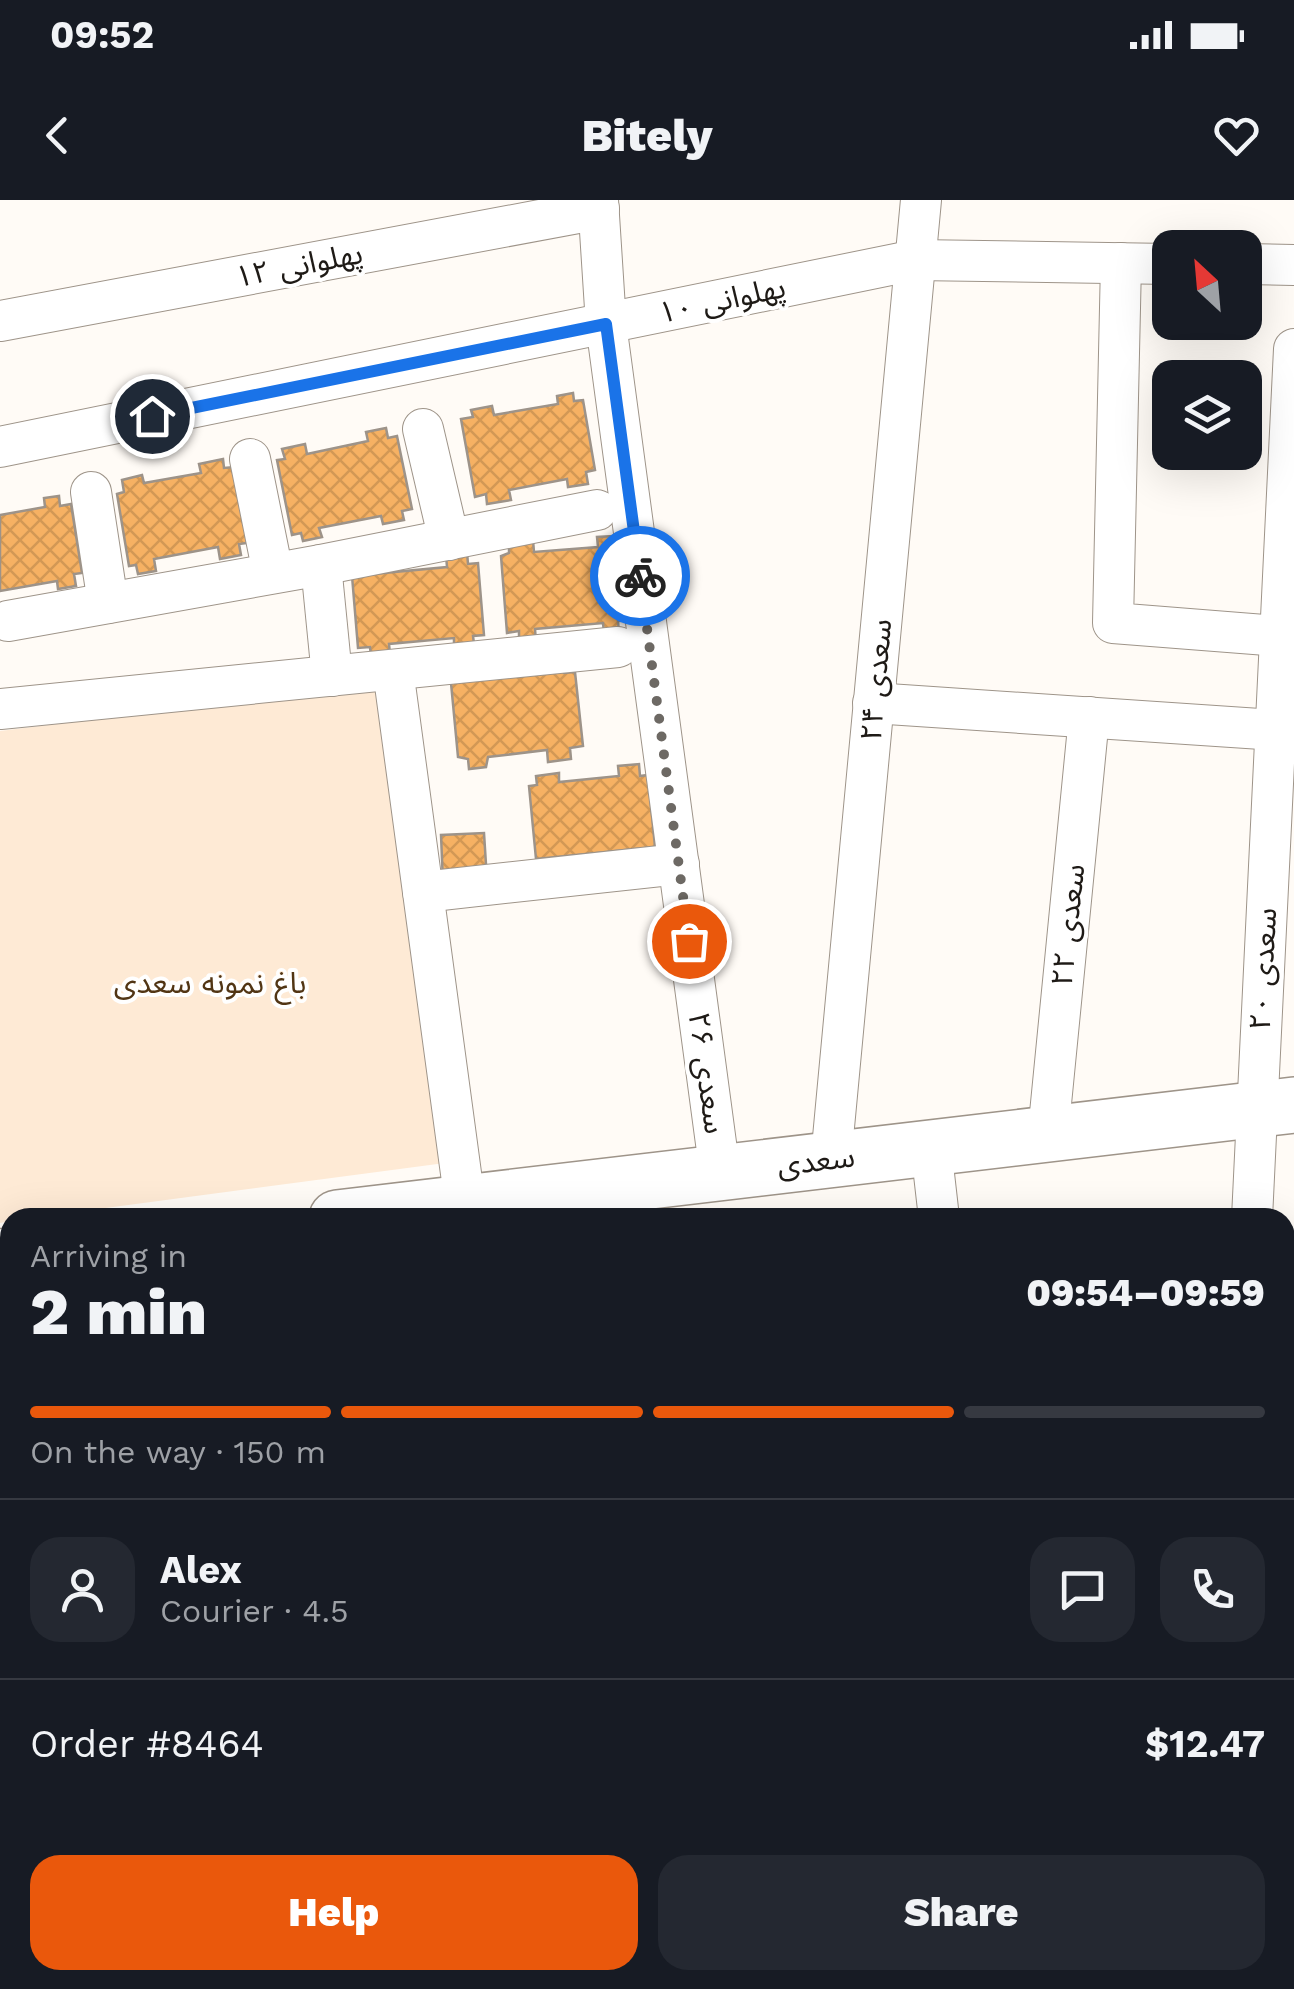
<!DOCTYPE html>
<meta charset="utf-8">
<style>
:root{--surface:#171b24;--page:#242831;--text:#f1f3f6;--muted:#9ea1a6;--line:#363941;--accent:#ea580c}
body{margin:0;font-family:"Work Sans","Noto Sans Arabic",sans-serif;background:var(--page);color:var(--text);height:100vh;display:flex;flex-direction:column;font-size:38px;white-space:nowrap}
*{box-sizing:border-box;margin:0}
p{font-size:32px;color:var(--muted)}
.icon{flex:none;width:55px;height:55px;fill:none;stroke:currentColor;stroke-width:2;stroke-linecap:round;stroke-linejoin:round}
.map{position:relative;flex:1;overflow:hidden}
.side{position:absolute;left:0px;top:1008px;width:1295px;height:782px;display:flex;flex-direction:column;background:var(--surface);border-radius:30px 30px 0 0;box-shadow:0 10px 40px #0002}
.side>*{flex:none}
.needle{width:65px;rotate:334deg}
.controls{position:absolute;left:1152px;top:30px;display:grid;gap:20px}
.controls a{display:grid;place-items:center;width:110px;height:110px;border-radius:20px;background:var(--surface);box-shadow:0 10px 40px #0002;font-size:50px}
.pin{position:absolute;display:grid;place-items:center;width:85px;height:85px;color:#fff;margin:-42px;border:5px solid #fff;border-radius:50%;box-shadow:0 2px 10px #0007}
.courier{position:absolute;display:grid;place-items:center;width:100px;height:100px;margin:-50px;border:8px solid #1a73e8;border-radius:50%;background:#fff;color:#222;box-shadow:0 2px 12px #0007}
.summary em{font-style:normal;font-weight:800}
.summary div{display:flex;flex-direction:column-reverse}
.summary{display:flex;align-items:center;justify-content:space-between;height:170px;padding:0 30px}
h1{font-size:65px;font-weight:800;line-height:75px}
.bar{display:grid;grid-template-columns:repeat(4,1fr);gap:15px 10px;align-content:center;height:120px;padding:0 30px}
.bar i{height:12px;border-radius:8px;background:var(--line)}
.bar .active{background:var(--accent)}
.bar p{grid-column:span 4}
.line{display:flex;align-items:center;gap:25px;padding:0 30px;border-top:2px solid var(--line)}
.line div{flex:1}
.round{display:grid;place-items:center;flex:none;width:105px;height:105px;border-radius:30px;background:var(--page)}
.button{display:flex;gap:20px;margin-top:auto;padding:20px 30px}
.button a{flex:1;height:115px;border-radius:30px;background:var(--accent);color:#fff;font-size:40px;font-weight:800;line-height:115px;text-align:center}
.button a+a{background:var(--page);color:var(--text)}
.status{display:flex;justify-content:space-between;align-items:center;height:70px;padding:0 50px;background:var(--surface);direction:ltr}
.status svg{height:28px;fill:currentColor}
header{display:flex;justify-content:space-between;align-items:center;height:130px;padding:0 30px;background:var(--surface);font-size:45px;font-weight:800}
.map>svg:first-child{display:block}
.green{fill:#feead5}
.building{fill:url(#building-cross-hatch);stroke:#9d9389;stroke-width:2.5}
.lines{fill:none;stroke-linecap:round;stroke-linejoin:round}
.street-casing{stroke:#9e9489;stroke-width:42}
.secondary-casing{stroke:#9e9489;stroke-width:58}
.street{stroke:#fff;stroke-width:40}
.secondary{stroke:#fff;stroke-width:55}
.done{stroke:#6d6964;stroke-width:10;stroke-dasharray:0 18}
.route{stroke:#1a73e8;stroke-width:12}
.labels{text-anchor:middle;stroke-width:8;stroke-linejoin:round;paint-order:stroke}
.street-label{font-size:30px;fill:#1e1a16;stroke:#fff}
.park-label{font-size:30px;fill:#513514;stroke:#fff}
</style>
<div class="status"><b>09:52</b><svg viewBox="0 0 49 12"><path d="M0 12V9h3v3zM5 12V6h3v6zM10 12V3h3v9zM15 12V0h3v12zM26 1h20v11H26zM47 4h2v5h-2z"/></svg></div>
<header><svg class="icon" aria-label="back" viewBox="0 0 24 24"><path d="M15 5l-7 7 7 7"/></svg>Bitely<svg class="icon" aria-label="heart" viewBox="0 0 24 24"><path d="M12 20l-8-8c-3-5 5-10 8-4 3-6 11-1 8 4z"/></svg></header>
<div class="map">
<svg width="1294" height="1789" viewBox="0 0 1294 1789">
<defs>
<pattern id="building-cross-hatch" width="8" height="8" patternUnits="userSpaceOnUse" patternTransform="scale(2.5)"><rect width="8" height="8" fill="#f6b163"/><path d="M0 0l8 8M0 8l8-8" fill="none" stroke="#d29855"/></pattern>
</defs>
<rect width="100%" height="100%" fill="#fffbf6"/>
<!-- green -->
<polygon class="green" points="379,484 445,963 38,1017 10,1018 10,1021 0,1023 0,531"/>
<!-- building -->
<g class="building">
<polygon points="573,193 574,201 583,200 595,270 586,272 588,284 568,287 567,279 509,290 511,300 487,304 486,294 475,297 461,219 473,217 471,210 492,206 494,215 558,204 557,196"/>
<polygon points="386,228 388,238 397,236 412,309 402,311 404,320 383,324 381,316 319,328 322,337 303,341 301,333 292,335 277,260 285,259 282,249 305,244 307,254 368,241 366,232"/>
<polygon points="223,259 224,268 234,267 247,343 239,344 241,355 220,359 218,347 154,359 156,371 138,374 136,365 129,366 117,294 124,292 122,280 142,275 144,283 201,273 199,264"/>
<polygon points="59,296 60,306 71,304 82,373 74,374 76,386 58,389 57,381 0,391 0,315 45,307 44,298"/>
<polygon points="613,336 614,346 625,344 631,420 618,421 619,432 604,433 603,423 535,429 536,441 519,442 519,431 507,433 501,356 509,353 509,342 533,340 534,352 598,347 597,337"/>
<polygon points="467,352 468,364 478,363 484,435 473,436 474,444 454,446 454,438 389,444 390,454 371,456 370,447 358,448 352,376 447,367 446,355"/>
<polygon points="563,459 564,473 575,472 583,546 570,548 571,559 548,562 547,550 488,557 486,567 469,569 468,559 458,557 451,483"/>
<polygon points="639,564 640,576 648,575 655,647 536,659 529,586 537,585 536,576 559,573 559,582 619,576 618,566"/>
<polygon points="484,633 487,680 443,683 441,635"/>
</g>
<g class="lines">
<!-- street casing -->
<g class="street-casing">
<g id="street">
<polyline points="598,0 606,124 720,973"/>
<polyline points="1121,63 1113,423 1279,436"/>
<polyline points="1245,64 1294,65"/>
<polyline points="0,121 599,9"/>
<polyline points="423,229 449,340"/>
<polyline points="0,247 915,60 1170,64"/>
<polyline points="250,259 273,373"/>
<polyline points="91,292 108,403"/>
<polyline points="321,365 332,476"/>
<polyline points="8,421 321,365 597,310"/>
<polyline points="393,470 465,1003"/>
<polyline points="873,503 1275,530"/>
<polyline points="0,509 618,447"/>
<polyline points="423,692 679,664"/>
<polyline points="1048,934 1089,517"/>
<polyline points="931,948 939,1018"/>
<polyline points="831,959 921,0"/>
<polyline points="1252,1018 1294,149"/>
<polyline points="0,1315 10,1314"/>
<polyline points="0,1542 10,1541"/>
<polyline points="264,1780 264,1789"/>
<polyline points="626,1780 627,1789"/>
<polyline points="970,1780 971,1789"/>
<polyline points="1224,1789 1225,1780"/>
</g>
</g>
<!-- secondary casing -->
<g class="secondary-casing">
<g id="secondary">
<polyline points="337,1018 1294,905"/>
<polyline points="0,1057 10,1056"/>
</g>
</g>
<!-- street -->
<use href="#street" class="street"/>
<!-- secondary -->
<use href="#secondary" class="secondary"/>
</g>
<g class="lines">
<!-- done -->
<polyline class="done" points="640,376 689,741"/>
<!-- route -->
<polyline class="route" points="152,216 606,124 640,376"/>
</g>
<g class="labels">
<!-- street labels -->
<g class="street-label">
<text transform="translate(299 65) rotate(-11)" y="10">پهلوانی ۱۲</text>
<text transform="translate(722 100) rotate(-12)" y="10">پهلوانی ۱۰</text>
<text transform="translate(876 480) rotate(-85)" y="10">سعدی ۲۴</text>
<text transform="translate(1068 725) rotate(-84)" y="10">سعدی ۲۲</text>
<text transform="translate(1263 769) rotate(-87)" y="10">سعدی ۲۰</text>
<text transform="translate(707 873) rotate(82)" y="10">سعدی ۲۶</text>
<text transform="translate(816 961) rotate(-7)" y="10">سعدی</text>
</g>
<!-- park labels -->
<g class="park-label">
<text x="210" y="793">باغ نمونه سعدی</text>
</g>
</g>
</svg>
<div class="controls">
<a><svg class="needle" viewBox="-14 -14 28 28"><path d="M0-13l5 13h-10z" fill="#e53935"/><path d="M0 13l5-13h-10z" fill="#9ea1a6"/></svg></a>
<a><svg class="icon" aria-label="layers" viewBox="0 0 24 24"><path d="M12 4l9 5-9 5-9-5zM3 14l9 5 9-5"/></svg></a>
</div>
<div class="pin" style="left:689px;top:741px;background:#ea580c"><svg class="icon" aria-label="bag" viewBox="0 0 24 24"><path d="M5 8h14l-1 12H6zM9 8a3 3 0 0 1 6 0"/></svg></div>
<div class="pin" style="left:152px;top:216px;background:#1f2937"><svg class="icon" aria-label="home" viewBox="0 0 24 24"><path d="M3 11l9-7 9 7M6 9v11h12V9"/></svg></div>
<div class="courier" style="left:640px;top:376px"><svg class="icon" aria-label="bike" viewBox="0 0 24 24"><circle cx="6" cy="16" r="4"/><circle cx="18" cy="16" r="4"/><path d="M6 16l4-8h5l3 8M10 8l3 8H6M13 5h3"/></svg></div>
<section class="side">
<div class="summary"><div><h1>2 min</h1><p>Arriving in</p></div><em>09:54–09:59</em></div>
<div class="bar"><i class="active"></i><i class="active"></i><i class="active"></i><i></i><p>On the way · 150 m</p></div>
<div class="line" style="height:180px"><a class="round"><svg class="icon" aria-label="person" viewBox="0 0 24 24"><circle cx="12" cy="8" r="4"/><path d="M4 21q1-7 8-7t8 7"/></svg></a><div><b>Alex</b><p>Courier · 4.5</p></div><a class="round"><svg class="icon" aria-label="chat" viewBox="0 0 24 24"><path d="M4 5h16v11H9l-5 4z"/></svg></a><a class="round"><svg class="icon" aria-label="phone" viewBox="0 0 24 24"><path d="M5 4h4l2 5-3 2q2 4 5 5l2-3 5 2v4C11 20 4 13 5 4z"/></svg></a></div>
<div class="line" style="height:130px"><div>Order #8464</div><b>$12.47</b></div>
<div class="button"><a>Help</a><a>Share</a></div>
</section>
</div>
